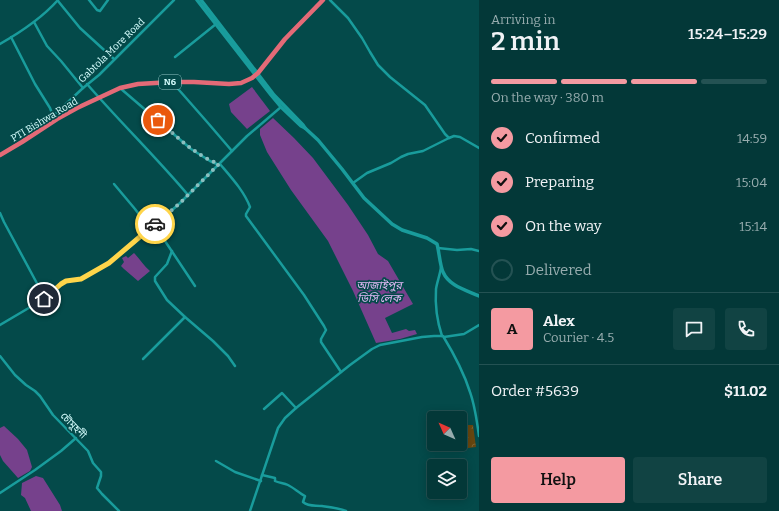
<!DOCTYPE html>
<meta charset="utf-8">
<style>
:root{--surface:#033838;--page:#114343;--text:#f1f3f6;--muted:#97acae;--line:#245253;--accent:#f49aa1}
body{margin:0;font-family:Bitter,"Noto Sans Bengali",serif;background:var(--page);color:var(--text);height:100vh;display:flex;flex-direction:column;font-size:15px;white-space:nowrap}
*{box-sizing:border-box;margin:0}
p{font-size:13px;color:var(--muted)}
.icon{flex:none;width:22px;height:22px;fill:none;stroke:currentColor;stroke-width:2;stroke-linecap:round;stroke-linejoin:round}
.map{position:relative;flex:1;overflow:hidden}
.side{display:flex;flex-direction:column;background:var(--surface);width:300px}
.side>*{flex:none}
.needle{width:26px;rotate:315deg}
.controls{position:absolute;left:427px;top:411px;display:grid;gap:8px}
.controls a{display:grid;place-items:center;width:40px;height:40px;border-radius:4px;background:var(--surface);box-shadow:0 2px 10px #0003,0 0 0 1px var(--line);font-size:20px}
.pin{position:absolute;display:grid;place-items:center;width:34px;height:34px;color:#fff;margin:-17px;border:2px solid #fff;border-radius:50%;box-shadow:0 1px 4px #0007}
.courier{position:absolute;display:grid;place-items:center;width:40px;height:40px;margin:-20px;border:3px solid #ffd54a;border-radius:50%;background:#fff;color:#222;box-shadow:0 1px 5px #0007}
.summary em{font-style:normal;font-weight:600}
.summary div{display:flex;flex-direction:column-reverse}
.summary{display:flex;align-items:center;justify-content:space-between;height:68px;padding:0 12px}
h1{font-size:26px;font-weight:600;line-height:30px}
.bar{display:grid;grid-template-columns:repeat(4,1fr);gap:6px 4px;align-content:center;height:48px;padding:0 12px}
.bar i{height:5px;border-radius:3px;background:var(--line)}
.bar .selected{background:var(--accent)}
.bar p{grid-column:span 4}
.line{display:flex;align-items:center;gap:10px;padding:0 12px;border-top:1px solid var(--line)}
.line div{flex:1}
.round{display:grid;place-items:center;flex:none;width:42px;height:42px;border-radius:4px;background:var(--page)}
ol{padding:0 12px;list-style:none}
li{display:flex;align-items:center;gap:12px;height:44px}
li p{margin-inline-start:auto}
li .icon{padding:4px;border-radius:50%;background:var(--accent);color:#111;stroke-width:4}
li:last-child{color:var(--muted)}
li i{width:22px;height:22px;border:2px solid var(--line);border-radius:50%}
.button{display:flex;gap:8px;margin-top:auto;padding:8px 12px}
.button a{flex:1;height:46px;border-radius:4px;background:var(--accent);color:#111;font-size:16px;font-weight:600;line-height:46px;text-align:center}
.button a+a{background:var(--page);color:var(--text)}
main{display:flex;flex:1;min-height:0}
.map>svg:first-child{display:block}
.park{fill:url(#park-crowns)}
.water{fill:#76418c}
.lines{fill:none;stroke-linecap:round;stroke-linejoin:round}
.street{stroke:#199c9c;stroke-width:2.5}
.secondary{stroke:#199c9c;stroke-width:3.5}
.highway{stroke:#e46a77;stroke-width:4.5}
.done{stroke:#8cbfbf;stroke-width:4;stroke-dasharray:0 7.2}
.route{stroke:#ffd54a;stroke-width:5}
.labels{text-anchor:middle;stroke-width:3.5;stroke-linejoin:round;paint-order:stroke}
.shield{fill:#044a4a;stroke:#97c8c8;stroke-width:1}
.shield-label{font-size:9px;font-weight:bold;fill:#d6fefe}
.street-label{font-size:10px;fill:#d6fefe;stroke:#044a4a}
.water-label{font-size:11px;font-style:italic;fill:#e2b8f5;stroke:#044a4a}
</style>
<main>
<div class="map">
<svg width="479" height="511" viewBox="0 0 479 511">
<defs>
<pattern id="park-crowns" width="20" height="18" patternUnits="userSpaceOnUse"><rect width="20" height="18" fill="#68470f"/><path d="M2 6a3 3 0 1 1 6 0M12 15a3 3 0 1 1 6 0" fill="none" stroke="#7d6333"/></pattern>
</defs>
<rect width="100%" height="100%" fill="#044a4a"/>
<!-- park -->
<polygon class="park" points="466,425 473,425 476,447 453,450 452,444 460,444 460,433 467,432"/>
<!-- water -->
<g class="water">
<polygon points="252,87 270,111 247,129 231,112 229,104"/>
<polygon points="273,118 294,138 313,158 348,205 368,235 378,254 388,261 413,304 385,318 392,333 406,329 409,331 415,330 417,334 400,339 376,343 353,291 328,241 291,190 267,152 260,135 260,129"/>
<path d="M134,253C140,259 144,266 150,271L138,281L124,269L121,266L124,262L122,258L126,256L128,258Z"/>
<polygon points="4,426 18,439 27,450 32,467 30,471 18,478 3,461 0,455 0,428"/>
<polygon points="36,476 43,478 60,505 62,511 31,511 25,498 21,495 22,483"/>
</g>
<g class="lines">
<!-- street -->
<g class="street">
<polyline points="89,0 97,10 100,11 108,0"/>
<polyline points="330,0 348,18 362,38 370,52 378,65 390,77 425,105 445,134 449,138"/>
<polyline points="58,1 80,28 114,59"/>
<polyline points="34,22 47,46 61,61 83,88"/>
<polyline points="11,37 35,84 50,108 53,116"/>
<path d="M0,44C21,32 42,18 58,0"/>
<polyline points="175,57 216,24"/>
<polyline points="172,82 208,123 232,151"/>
<path d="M87,84C120,122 156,157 188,195"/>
<polyline points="120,88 191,149 210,161 219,165"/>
<polyline points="45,125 53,116 83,88 99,75 174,0"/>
<path d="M220,164C231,177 244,191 250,207L246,214V216L304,295L324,326L326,330L321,339V342L341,372"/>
<polyline points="353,183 367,173 391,163 401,157 408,154 423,151 449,138 454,136 460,137 479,148"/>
<polyline points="114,184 135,209 150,229"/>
<polyline points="0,213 4,222 40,289 44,299"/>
<polyline points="153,227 165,241 195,286"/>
<polyline points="438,248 457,250 471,249 479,251"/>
<polyline points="172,251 167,264 155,277 155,281 167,300 185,317 213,341 228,356 235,366"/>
<path d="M441,267C440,275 437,282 436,289C435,304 437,321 442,336"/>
<polyline points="0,325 44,299 61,285 66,281 81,279 109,263 126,250 179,204 247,136 281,107"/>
<polyline points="444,337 464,334 479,325"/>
<polyline points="0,356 15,375 26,385 35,391 40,396 53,415 88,451 93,463 101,472 101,476 97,488 102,494 119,511"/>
<polyline points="143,359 185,317"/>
<polyline points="264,409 282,393 296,408"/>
<polyline points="216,461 235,472 261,481"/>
<path d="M262,475L275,478V481C279,483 284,483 288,485C294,488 299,493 305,496L303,502C309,507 315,505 322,506C330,507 339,508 346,511"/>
<polyline points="0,493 35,470 61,451 76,438"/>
<path d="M250,511L278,428L285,418L296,408L350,365L372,349L380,345L422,337L434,336H443C454,354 464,373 470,392C475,406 477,421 479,436"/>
</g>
<!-- secondary -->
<g class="secondary">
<path d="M197,0L271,95L281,107L301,126L305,128L318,140L342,169L364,198L392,224L402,230L427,238L437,244C439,251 440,266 443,272C449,286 466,290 479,296"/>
<polyline points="201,0 274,95 303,125 305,128"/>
</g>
<!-- highway -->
<polyline class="highway" points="0,155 22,142 57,119 77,108 120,88 138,84 172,82 194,82 229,84 241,83 252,78 258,73 285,39 323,0"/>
</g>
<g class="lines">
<!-- done -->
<path class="done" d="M155,224L179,204L219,164C195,155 177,137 158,120"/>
<!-- route -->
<polyline class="route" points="44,299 61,284 66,281 81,279 109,263 155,224"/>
</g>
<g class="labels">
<!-- shield labels -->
<rect class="shield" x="159" y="75" width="22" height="14" rx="3"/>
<g class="shield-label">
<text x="170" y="85">N6</text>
</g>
<!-- street labels -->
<g class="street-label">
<text transform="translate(111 50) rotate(-44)" y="4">Gabtola More Road</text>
<text transform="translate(44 119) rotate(-31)" y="4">PTI Bishwa Road</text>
<text transform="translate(74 425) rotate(45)" y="4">চৌমুহনী</text>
</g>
<!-- water labels -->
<g class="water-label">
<text x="379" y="289">আজাইপুর<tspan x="379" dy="13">ডিসি লেক</tspan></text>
</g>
</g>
</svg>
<div class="controls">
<a><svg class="needle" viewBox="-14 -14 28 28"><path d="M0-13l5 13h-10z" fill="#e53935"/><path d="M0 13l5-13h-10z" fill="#97acae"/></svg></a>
<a><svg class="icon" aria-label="layers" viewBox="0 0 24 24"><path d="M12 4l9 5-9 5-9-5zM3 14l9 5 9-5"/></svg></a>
</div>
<div class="pin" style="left:158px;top:120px;background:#ea580c"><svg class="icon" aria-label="bag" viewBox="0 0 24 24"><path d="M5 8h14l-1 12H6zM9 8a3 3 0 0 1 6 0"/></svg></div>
<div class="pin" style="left:44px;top:299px;background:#1f2937"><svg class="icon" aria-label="home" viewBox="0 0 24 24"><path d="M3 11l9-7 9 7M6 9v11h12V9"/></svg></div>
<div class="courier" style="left:155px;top:224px"><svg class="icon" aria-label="car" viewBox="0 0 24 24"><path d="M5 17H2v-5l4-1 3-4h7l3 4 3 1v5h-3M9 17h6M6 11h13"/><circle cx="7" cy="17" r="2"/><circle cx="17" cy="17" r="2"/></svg></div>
</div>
<section class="side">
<div class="summary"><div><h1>2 min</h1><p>Arriving in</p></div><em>15:24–15:29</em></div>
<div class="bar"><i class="selected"></i><i class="selected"></i><i class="selected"></i><i></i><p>On the way · 380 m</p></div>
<ol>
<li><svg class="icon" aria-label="check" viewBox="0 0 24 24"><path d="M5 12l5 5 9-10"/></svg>Confirmed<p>14:59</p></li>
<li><svg class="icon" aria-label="check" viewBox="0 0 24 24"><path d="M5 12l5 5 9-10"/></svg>Preparing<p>15:04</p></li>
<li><svg class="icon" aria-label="check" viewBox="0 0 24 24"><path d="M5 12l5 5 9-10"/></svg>On the way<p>15:14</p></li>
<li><i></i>Delivered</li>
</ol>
<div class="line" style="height:72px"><b class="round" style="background:var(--accent);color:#111">A</b><div><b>Alex</b><p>Courier · 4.5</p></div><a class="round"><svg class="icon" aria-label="chat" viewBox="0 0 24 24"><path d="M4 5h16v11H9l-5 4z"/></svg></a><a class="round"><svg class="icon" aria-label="phone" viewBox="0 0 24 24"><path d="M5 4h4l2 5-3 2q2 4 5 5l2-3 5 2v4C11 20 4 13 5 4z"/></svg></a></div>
<div class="line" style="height:52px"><div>Order #5639</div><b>$11.02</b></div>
<div class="button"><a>Help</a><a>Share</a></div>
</section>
</main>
